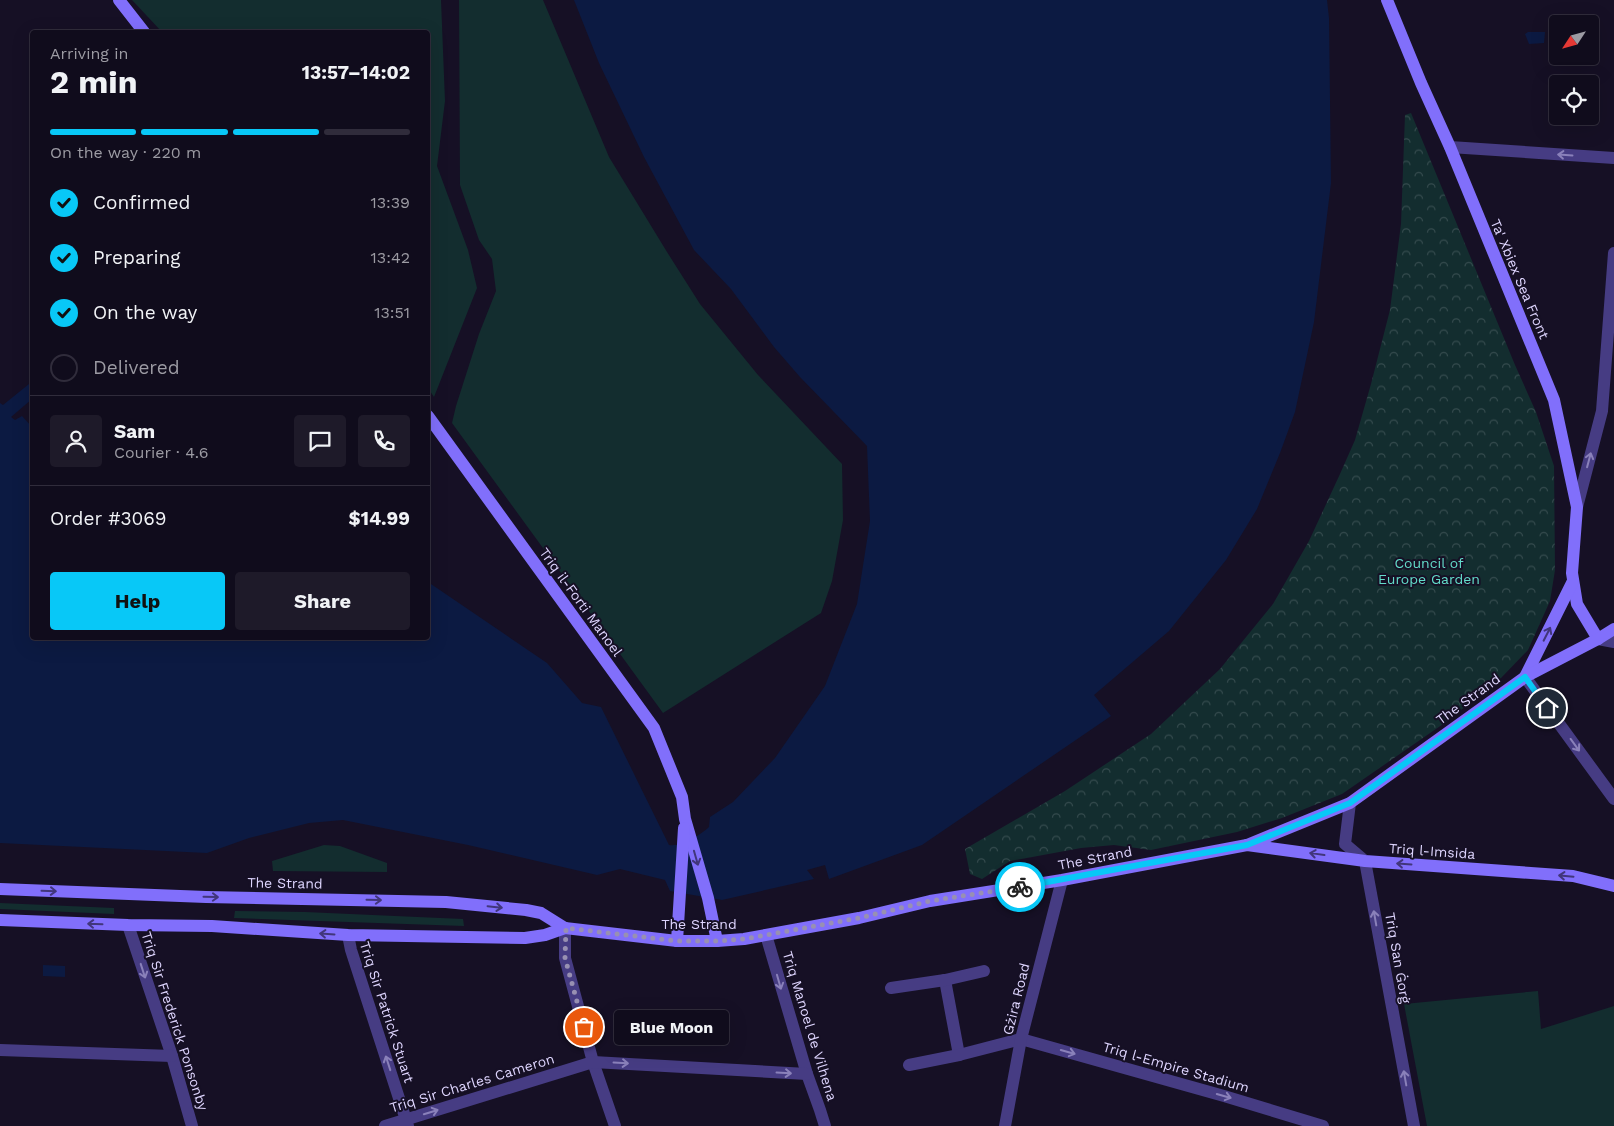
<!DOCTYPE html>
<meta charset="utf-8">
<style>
:root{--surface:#100c1c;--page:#1e1a29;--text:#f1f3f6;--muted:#9c9ba3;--line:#302c3b;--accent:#08c8f7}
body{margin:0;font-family:"Work Sans",sans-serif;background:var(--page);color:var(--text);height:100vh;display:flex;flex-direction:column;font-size:19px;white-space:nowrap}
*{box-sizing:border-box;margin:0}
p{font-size:16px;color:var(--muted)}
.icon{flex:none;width:28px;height:28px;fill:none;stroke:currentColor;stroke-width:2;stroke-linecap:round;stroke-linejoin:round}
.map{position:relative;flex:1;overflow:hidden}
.side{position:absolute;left:30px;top:30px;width:400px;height:610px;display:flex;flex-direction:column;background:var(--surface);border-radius:5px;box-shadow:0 5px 20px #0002,0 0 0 1px var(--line)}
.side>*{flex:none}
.needle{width:32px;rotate:234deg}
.fabs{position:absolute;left:1549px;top:15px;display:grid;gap:10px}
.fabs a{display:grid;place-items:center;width:50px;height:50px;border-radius:5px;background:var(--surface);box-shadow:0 5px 20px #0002,0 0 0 1px var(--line);font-size:25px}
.pin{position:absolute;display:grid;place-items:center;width:42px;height:42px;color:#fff;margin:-21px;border:2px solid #fff;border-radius:50%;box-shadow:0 1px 5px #0007}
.courier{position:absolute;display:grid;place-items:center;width:50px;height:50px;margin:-25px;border:4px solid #08c8f7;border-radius:50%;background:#fff;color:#222;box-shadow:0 1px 6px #0007}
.bubble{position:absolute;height:35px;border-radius:5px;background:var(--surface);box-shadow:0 5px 20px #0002,0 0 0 1px var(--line);font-size:16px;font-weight:700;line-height:35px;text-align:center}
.overview em{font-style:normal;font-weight:700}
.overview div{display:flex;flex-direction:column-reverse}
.overview{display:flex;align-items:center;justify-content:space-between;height:85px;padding:0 20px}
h1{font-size:32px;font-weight:700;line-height:38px}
.bar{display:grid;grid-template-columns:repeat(4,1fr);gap:8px 5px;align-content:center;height:60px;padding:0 20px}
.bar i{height:6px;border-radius:4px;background:var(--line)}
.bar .on{background:var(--accent)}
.bar p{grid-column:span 4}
.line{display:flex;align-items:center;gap:12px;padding:0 20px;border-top:1px solid var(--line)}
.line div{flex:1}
.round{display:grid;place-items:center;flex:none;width:52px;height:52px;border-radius:5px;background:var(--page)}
ol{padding:0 20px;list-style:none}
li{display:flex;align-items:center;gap:15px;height:55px}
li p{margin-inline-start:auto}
li .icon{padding:5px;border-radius:50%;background:var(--accent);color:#111;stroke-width:4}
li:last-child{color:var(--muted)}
li i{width:28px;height:28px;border:2px solid var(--line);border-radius:50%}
.primary-button{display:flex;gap:10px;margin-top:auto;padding:10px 20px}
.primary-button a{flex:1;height:58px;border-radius:5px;background:var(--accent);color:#111;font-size:20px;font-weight:700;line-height:58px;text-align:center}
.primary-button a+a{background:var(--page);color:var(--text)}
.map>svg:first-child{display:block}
.green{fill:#132d2f}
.park{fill:url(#park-crowns)}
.water{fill:#0c1a42}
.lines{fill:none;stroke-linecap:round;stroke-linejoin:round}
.street{stroke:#463c83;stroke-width:12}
.secondary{stroke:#816ffb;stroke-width:12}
.oneway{stroke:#8a81ba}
.oneway2{stroke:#41367b}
.done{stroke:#9890b2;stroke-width:5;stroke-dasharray:0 9}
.route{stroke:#08c8f7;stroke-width:6}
.labels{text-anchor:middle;stroke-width:4;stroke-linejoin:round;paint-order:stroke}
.street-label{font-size:14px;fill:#ded5fe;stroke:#161025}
.park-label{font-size:14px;fill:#63dcca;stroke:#161025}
</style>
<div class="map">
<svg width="1614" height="1126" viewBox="0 0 1614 1126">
<defs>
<pattern id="park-crowns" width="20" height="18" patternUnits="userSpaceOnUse" patternTransform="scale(1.25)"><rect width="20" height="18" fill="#132d2f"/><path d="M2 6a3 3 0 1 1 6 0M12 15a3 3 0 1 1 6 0" fill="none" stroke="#354b4e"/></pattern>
</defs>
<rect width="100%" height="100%" fill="#161025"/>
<!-- green -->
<g class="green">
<polygon points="132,0 441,0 445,101 437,166 468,250 477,288 434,397 428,388 428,32 162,32"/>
<polygon points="459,0 543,0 609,157 667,252 700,304 758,375 842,464 843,520 832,581 821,613 663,713 452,423 456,406 479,334 496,291 492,259 479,240 460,185"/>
<polygon points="324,845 340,846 387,863 387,872 273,871 272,861"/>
<polygon points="0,903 114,908 114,914 0,909"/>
<polygon points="235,911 305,912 463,919 464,926 234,918"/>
<polygon points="1538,991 1541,1029 1614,1006 1614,1126 1427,1126 1404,1004"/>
</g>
<!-- park -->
<polygon class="park" points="1411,113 1515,365 1536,412 1554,466 1555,570 1550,601 1528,650 1501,678 1446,722 1342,794 1282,818 1237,832 1151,850 1114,845 1081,848 1010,861 982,879 970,874 965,849 1065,791 1151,734 1220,669 1273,604 1309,541 1340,474 1355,440 1371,384 1390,310 1401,224 1405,115"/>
<!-- water -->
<g class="water">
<path d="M574,0H1327L1329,18L1331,183L1314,322L1295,412L1280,453L1257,509L1226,560L1169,631L1094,695L1111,716L922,845L829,879L825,865L807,870L814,879L722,900L670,891L665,880L620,869L597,875L468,845L343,820L309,823L249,838L207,853L0,843V403L3,405L29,384L32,389V399L11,417L15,420L22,416L32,427V638H428V582L547,663L582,703L601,707L669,845C682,847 700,835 709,827L710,817L733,802L775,758L825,686L857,604L870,521L867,446L800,377L774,347L731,289L694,250L644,157L599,63Z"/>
<polygon points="1528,32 1545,32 1544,43 1529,44 1525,34"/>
<polygon points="43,965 65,966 65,977 43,976"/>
</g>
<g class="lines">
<!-- street -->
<g class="street">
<polyline points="1450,147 1614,158"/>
<polyline points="1577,507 1602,411 1614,253"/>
<polyline points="1598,639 1614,642"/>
<polyline points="1525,677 1614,799"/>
<polyline points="1350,803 1345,844 1365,861 1414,1126"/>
<polyline points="128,925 172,1056 192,1126"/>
<polyline points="565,928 565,958 593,1062 615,1126"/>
<polyline points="348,935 351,950 408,1126"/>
<polyline points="766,935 807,1074 820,1110 825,1126"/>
<polyline points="945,980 959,1055"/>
<polyline points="891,988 945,980 984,971"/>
<polyline points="0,1050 172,1056"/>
<polyline points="909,1065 959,1055 1021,1039 1224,1096 1323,1126"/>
<polyline points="385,1126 593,1062 807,1074"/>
<polyline points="1005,1126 1021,1039 1062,880"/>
</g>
<!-- secondary -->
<g class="secondary">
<polyline points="119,0 144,32"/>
<polyline points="1387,0 1421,83 1450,147 1554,400 1577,507 1572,573 1577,604 1598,639"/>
<polyline points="428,416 654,728 682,797 685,819 708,898 717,941"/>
<polyline points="1525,677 1573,581"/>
<polyline points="1247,845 1365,861 1573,876 1614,886"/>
<polyline points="0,889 206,897 446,902 526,910 541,913 565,928"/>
<polyline points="0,920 128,925 212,926 348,935 525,938 545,935 565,928 677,941 717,941 744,939 859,918 930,901 1062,880 1247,845 1350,803 1525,677 1598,639 1614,629"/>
<polyline points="677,941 684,828"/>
</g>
</g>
<!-- one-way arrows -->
<defs><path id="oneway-shaft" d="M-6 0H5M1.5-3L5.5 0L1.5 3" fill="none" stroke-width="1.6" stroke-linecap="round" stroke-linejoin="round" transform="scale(1.25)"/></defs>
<g class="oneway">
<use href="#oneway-shaft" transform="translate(1565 155) rotate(-176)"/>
<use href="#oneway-shaft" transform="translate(1589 460) rotate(-75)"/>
<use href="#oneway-shaft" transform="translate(1575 745) rotate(54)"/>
<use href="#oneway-shaft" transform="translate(1375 918) rotate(-100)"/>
<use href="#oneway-shaft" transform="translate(143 971) rotate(72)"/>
<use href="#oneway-shaft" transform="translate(779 982) rotate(74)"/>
<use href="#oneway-shaft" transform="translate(1068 1052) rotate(16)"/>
<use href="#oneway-shaft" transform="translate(388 1063) rotate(-108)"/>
<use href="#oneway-shaft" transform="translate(621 1063) rotate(3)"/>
<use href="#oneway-shaft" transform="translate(784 1073) rotate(3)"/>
<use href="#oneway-shaft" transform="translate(1405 1078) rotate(-100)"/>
<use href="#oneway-shaft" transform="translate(1224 1096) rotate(16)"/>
<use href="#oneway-shaft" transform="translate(431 1112) rotate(-17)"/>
</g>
<g class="oneway2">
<use href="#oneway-shaft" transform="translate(1547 634) rotate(-63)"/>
<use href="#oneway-shaft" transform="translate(1317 854) rotate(-172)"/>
<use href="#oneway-shaft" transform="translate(696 858) rotate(74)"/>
<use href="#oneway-shaft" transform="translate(1404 864) rotate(-176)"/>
<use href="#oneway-shaft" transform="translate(1566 876) rotate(-175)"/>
<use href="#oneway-shaft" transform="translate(49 891) rotate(2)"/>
<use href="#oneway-shaft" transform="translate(211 897) rotate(1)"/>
<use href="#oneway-shaft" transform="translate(374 900) rotate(1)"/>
<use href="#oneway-shaft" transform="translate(495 907) rotate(6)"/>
<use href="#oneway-shaft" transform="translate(95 924) rotate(-178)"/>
<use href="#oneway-shaft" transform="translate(327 934) rotate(-176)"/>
</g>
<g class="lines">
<!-- done -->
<polyline class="done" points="584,1027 565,958 566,928 677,941 717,941 744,939 859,918 930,901 1020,887"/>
<!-- route -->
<polyline class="route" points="1020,887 1247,845 1350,803 1525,677 1547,708"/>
</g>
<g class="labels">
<!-- street labels -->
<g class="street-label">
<text transform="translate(1520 279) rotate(67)" y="5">Ta' Xbiex Sea Front</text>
<text transform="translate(581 602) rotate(54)" y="5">Triq il-Forti Manoel</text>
<text transform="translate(1468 699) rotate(-36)" y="5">The Strand</text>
<text transform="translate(1432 851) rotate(4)" y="5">Triq l-Imsida</text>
<text transform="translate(1095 858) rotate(-11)" y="5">The Strand</text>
<text transform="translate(285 883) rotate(1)" y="5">The Strand</text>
<text x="699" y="929">The Strand</text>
<text transform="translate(1398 958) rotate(80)" y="5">Triq San Ġorġ</text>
<text transform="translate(1016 999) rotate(-76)" y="5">Gżira Road</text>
<text transform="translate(387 1012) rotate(72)" y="5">Triq Sir Patrick Stuart</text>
<text transform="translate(175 1021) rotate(72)" y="5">Triq Sir Frederick Ponsonby</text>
<text transform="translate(810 1026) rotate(73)" y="5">Triq Manoel de Vilhena</text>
<text transform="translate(1176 1067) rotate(16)" y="5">Triq l-Empire Stadium</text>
<text transform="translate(472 1083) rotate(-17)" y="5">Triq Sir Charles Cameron</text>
</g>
<!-- park labels -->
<g class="park-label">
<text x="1429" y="568">Council of<tspan x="1429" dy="16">Europe Garden</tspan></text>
</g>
</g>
</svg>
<div class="fabs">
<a><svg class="needle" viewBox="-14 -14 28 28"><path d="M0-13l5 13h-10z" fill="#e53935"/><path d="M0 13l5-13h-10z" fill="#9c9ba3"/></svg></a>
<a><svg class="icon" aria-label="locate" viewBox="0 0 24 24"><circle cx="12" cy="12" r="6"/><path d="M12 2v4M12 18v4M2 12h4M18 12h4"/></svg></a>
</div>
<div class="pin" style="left:584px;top:1027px;background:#ea580c"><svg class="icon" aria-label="bag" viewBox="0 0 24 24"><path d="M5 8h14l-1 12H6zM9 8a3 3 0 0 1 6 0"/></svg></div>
<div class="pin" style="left:1547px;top:708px;background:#1f2937"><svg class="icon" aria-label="home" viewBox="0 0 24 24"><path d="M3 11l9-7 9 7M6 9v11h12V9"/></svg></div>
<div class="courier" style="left:1020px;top:887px"><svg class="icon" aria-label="bike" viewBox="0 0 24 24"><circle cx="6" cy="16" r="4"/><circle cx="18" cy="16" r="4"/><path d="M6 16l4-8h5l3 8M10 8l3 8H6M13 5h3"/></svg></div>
<div class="bubble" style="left:614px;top:1010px;width:115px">Blue Moon</div>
<section class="side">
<div class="overview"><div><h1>2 min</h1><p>Arriving in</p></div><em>13:57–14:02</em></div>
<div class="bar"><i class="on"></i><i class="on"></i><i class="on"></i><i></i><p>On the way · 220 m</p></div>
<ol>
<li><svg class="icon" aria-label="check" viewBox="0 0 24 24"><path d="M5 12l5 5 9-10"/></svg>Confirmed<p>13:39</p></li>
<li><svg class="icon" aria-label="check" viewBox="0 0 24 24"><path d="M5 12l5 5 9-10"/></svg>Preparing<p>13:42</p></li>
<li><svg class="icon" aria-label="check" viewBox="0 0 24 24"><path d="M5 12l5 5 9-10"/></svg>On the way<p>13:51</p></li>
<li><i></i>Delivered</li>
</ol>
<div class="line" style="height:90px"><a class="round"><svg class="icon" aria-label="person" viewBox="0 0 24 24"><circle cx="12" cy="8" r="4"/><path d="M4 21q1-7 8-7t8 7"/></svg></a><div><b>Sam</b><p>Courier · 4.6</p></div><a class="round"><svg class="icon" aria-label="chat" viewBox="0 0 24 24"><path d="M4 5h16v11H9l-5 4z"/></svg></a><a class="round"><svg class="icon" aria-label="phone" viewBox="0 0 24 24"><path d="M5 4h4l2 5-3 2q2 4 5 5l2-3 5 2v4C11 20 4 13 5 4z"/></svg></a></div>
<div class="line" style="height:65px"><div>Order #3069</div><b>$14.99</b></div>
<div class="primary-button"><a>Help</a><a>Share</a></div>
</section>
</div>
